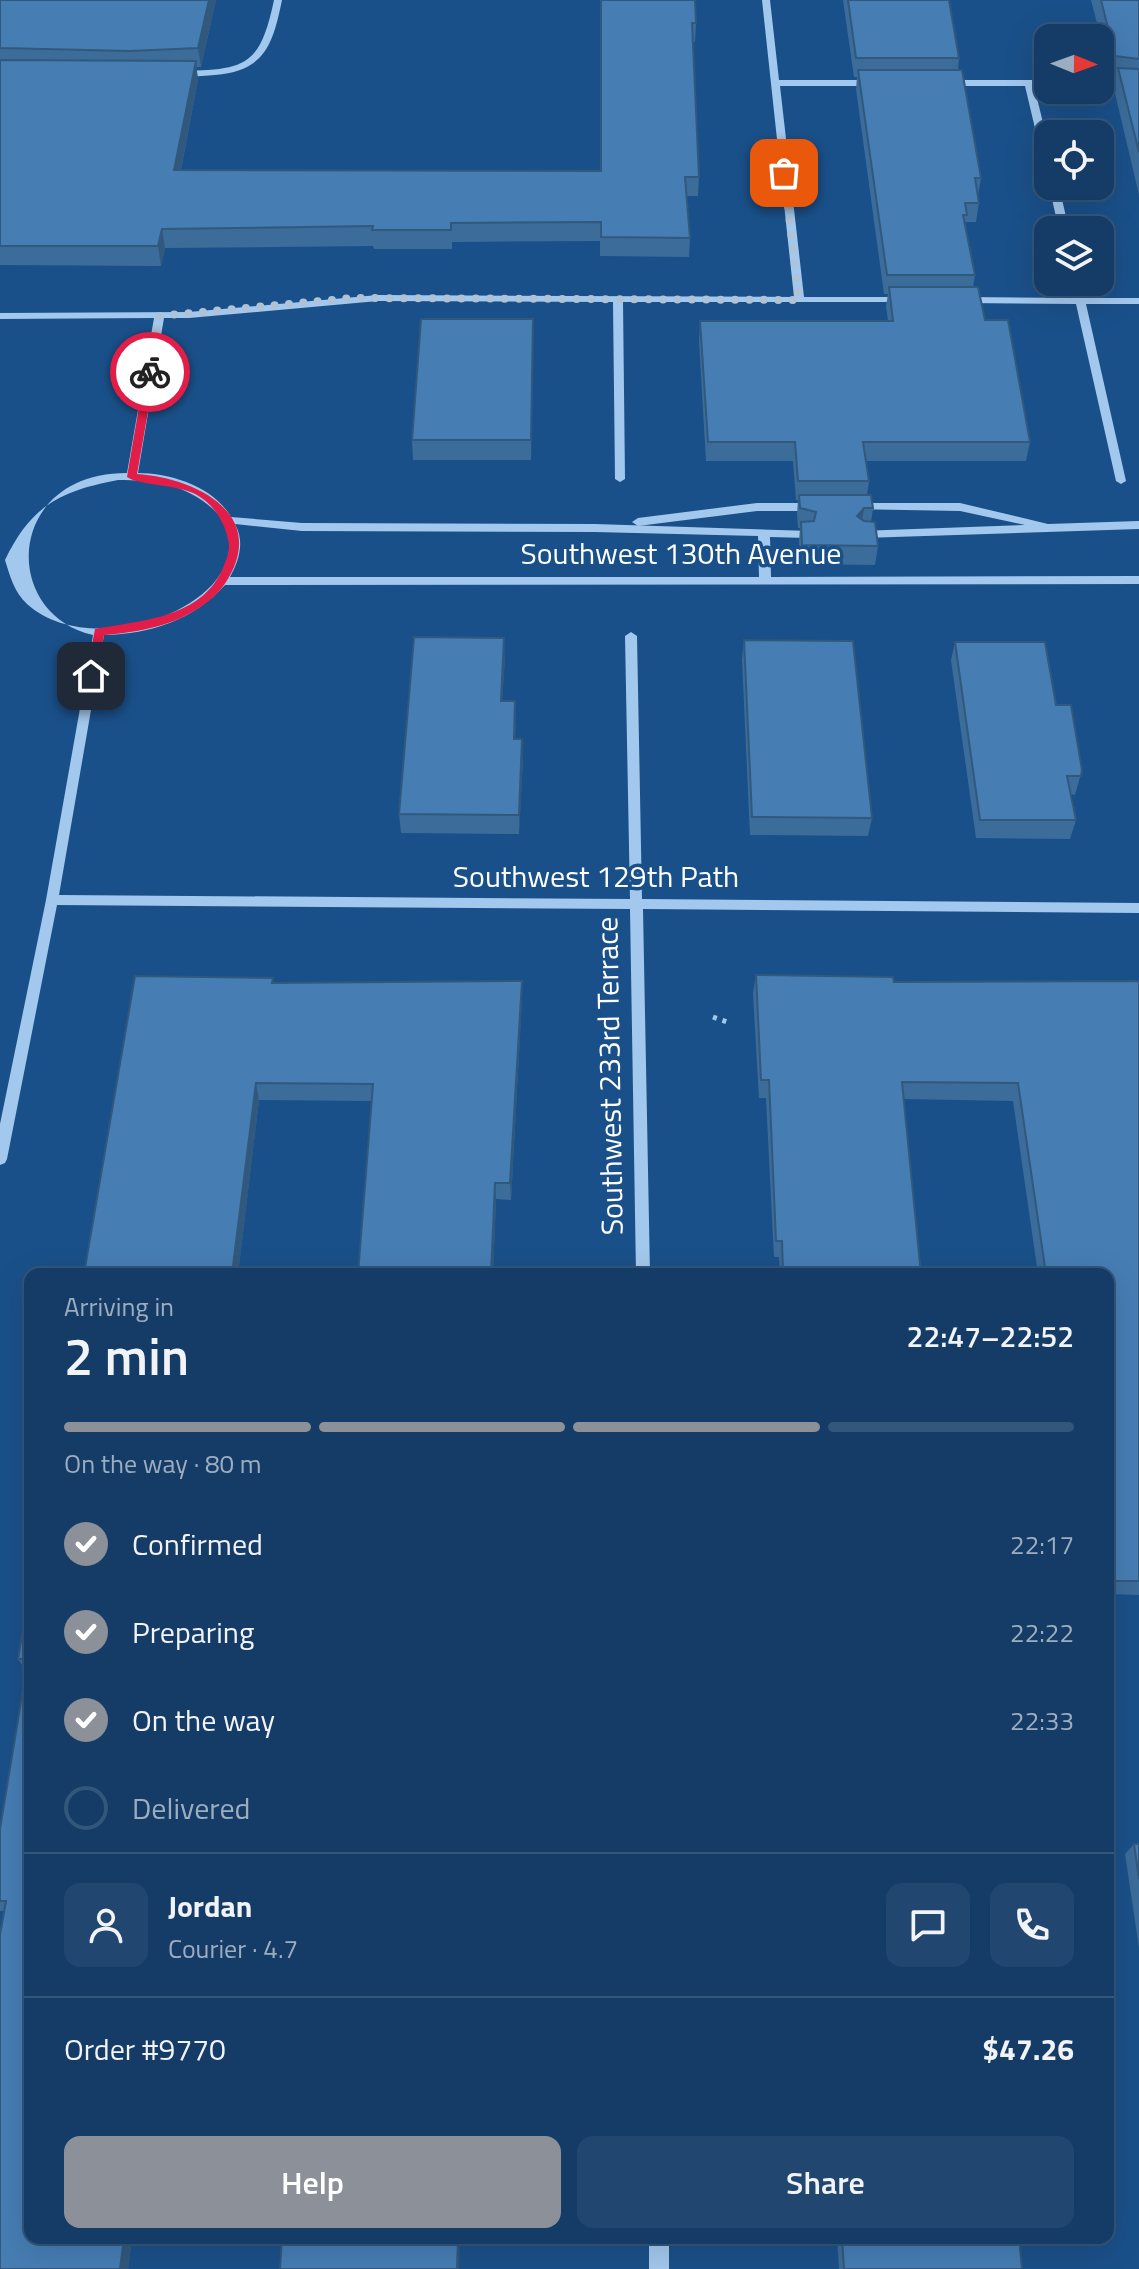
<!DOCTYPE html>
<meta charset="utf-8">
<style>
:root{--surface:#143c67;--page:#214770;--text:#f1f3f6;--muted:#9dadc0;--line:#33567b;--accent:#8c9099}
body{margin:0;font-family:"Titillium Web",sans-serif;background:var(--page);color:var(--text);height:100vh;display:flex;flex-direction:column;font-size:30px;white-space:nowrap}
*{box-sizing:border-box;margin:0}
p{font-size:26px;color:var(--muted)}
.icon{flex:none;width:44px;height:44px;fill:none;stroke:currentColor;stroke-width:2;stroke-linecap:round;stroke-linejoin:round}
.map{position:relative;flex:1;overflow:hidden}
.sheet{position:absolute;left:24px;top:1268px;width:1090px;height:976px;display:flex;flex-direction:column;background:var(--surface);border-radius:16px;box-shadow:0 8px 32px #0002,0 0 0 2px var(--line)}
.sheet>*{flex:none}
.needle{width:52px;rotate:91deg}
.buttons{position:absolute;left:1034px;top:24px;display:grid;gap:16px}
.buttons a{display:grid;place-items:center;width:80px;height:80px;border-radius:16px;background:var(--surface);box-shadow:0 8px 32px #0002,0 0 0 2px var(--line);font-size:40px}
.pin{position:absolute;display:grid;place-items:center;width:68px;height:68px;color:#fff;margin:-34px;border-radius:16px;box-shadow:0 4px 12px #0006}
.courier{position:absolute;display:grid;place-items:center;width:80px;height:80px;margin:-40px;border:6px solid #e11d48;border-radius:50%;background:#fff;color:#222;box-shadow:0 2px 10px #0007}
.headline em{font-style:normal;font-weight:600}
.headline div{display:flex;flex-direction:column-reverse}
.headline{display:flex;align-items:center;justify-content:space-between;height:136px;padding:0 40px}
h1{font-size:52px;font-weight:600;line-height:60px}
.bar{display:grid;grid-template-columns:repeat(4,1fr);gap:12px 8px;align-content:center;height:96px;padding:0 40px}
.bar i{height:10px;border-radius:6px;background:var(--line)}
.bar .selected{background:var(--accent)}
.bar p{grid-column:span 4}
.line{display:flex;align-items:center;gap:20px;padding:0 40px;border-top:2px solid var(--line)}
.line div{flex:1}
.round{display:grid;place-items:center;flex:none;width:84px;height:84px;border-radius:16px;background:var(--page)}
ol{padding:0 40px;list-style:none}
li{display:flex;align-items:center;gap:24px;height:88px}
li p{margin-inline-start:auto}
li .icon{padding:8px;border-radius:50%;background:var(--accent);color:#fff;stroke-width:4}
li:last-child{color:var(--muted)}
li i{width:44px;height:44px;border:4px solid var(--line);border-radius:50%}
.cta{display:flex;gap:16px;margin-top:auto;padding:16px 40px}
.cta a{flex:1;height:92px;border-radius:16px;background:var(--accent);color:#fff;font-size:32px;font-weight:600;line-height:92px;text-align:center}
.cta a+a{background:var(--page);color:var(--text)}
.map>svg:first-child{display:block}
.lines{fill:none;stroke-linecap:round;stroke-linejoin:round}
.path{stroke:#a3c8ed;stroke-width:5;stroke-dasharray:4 6;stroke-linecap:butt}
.minor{fill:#a3c8ed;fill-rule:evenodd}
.wall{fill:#3c6c9a}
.shaded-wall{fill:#31587d}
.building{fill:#467db3;stroke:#31587d;stroke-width:2}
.route{fill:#e11d48}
.done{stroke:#afc2d6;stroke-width:8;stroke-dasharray:0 14.4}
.labels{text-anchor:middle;stroke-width:7;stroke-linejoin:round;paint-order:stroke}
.street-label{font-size:30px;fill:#fff;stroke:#1a5089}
</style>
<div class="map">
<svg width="1139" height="2269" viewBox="0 0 1139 2269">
<rect width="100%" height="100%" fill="#1a5089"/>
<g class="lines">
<!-- path -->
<polyline class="path" points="713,1017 730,1023"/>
<!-- minor -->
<g class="minor">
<path d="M274,0H282C273,44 265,71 215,75C203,76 190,77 178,76V72L181,71C246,70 260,66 274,0Z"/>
<path d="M762,0H770L779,80H876L880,83L876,86H780L804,297H903L908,300L907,302H623L625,479L620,482L615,479L613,302L378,301L189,318H164L138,473C171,473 214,487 231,517L302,523L595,524L811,531V537L807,538L770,537L771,577L1139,576V584L225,585C193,620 151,634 104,635L59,895L630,899L625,636L631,632L637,636L642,899L1139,903V913L643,909L650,1274H636L630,909L57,905L7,1159L5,1163L0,1165V1124L46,900L93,635C0,614 5,473 127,473L154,318L0,319V313L189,312L378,295L794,297ZM118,480C154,480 185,484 213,509C223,518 227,529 229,541C231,558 222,574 212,585C171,629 74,647 27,604C14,592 10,576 5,560C31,506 60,491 118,480ZM235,524L302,531L595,532L758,536L759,577H230C239,561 245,542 235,524Z"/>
<polygon points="1048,80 1048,86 1034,86 1048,143 1048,165 1043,162 1025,86 944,86 940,83 944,80"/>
<polygon points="1100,80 1139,81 1139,87 1100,86"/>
<polygon points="1049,186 1059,186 1069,230 1059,230"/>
<polygon points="1071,282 1081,282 1085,298 1139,298 1139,304 1086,304 1126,481 1121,484 1116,481 1076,304 963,303 958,300 963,297 1075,298"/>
<polygon points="757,503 817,503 822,507 817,511 757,511 638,526 632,522 638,518"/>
<polygon points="853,503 960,503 1048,524 1139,521 1139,529 863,538 859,537 859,531 1025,525 960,511 849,509 849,505"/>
<rect x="649" y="2238" width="20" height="31"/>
</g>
</g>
<!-- wall -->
<g class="wall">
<polygon points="0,0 216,0 201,67 196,67 198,80 181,170 601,171 601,0 696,23 695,42 693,42 699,177 698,196 687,196 690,238 689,257 600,256 600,241 452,242 452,249 374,249 373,246 165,248 161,266 0,265"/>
<polygon points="843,0 949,0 959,58 958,70 981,178 978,195 979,203 976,222 965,222 965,226 975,275 973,287 1030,442 1026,461 866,461 869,481 867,495 873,508 871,522 878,546 875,565 800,564 799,541 800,528 798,528 797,514 798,500 796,500 793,461 706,461 699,341 700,321 888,321 886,306 888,294 884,294 856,89 857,77 854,77"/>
<polygon points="1091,0 1139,0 1139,195 1114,89 1116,78 1111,77"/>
<polygon points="533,319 531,460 413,460 412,440"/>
<polygon points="744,640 872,818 868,836 750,835 742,659"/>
<polygon points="955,642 1056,705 1082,770 1075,795 1071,794 1076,820 1070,839 976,838 951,660"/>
<polygon points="505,657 502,701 516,720 515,739 523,758 519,834 401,833 399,814"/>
<polygon points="756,975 894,982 1139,981 1139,1595 1108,1594 1108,1274 1038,1274 1013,1101 904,1099 921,1274 780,1274 779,1257 774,1257 766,1098 759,1098 753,993"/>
<polygon points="522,981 522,999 511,1200 496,1199 493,1274 358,1274 372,1101 259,1100 238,1274 84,1274 274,983"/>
<polygon points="30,1590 132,2238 128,2269 0,2269 4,1911 0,1911 0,1829 26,1671 18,1659"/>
<polygon points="1134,1844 1139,1844 1139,1948 1125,1854"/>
<polygon points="837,2238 1019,2238 1022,2269 839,2269"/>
</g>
<!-- shaded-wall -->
<g class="shaded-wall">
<polygon points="209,0 216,0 201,67 198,48"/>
<polygon points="196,61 198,80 177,189 174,170"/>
<polygon points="162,229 165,248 161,266 158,246"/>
<polygon points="864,508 861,528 857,516"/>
<polygon points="504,638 505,657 501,720 501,701"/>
<polygon points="515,701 516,720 514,758 514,739"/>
<polygon points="522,739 523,758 519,834 519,815"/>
<polygon points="522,981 522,999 511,1200 510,1183"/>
<polygon points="256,1083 259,1100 238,1274 232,1274"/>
<polygon points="495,1183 496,1199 493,1274 491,1274"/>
<polygon points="124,2238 132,2238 128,2269 120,2269"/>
<polygon points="458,2238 460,2238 459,2269 457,2269"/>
</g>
<!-- building -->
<g class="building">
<polygon points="0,0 209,0 198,48 130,51 0,48"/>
<polygon points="601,0 695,0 696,23 692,23 699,177 685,177 690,238 601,237 601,222 451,223 451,230 372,230 373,226 162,229 158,246 0,246 0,60 196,61 174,170 601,171"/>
<polygon points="848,0 949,0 959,58 856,58"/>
<polygon points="1101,0 1139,0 1139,59 1115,56"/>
<polygon points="1118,68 1139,69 1139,152"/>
<polygon points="858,70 962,70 981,178 975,178 979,203 965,203 967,215 963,215 975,275 887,275"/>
<polygon points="889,287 978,287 985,320 1008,320 1030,442 863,442 869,481 798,481 795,442 708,442 700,321 893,321"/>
<polygon points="421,319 533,319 531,440 412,440"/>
<polygon points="799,495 871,495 873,508 864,508 857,516 864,521 875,522 878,546 802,545 801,522 814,521 816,512 800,508"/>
<polygon points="414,637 504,638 501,701 515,701 514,739 522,739 519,815 399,814"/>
<polygon points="744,640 853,641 872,818 752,817"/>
<polygon points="955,642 1045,642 1056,705 1071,705 1082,770 1081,776 1067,776 1076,820 980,820"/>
<polygon points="756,975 893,977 894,982 1139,981 1139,1581 1108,1581 1108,1274 1046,1274 1018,1083 902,1082 921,1274 783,1274 782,1241 776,1241 769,1080 761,1080"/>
<polygon points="135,976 273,978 272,983 522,981 510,1183 495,1183 491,1274 358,1274 373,1084 256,1083 232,1274 84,1274"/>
<polygon points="30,1590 30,2238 124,2238 120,2269 0,2269 0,1935 6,1901 0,1901 0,1829 28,1659 18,1659"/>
<polygon points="1134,1844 1139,1844 1139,1879"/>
<polygon points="282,2238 458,2238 457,2269 280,2269"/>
<polygon points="842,2238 1019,2238 1022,2269 844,2269"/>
</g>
<!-- route -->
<path class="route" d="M150,369L155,372L137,474C186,477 259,506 234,567C227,583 218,595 203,605C174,626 139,632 104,635L96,676L91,680L86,676L95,629C141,620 201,619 223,568C227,557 231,551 228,539C224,521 214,505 197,495C178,484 140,486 127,477L145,372Z"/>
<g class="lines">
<!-- done -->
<polyline class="done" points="150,372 159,316 353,298 799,300 784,173"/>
</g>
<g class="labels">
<!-- street labels -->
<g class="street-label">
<text x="681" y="564">Southwest 130th Avenue</text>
<text x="596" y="887">Southwest 129th Path</text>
<text transform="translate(610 1076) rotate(-91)" y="10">Southwest 233rd Terrace</text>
</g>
</g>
</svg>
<div class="buttons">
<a><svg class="needle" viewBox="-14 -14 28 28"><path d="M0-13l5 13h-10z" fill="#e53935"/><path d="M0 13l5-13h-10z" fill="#9dadc0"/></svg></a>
<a><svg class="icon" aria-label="locate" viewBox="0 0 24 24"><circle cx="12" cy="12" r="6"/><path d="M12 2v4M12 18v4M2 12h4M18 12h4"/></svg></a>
<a><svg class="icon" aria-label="layers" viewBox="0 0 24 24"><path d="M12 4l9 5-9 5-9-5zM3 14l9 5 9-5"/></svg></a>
</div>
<div class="pin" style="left:784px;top:173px;background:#ea580c"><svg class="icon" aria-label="bag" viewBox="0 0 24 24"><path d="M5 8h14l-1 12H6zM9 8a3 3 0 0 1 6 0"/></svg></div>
<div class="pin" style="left:91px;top:676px;background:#1f2937"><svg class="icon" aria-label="home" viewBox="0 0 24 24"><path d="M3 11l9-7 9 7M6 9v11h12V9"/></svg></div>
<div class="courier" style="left:150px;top:372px"><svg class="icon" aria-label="bike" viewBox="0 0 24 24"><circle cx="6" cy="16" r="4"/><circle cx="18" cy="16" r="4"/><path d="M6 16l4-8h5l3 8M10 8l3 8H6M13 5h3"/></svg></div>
<section class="sheet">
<div class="headline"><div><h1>2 min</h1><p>Arriving in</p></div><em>22:47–22:52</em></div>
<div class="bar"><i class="selected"></i><i class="selected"></i><i class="selected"></i><i></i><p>On the way · 80 m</p></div>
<ol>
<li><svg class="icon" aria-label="check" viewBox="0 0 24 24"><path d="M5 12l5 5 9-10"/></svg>Confirmed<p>22:17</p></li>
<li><svg class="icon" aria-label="check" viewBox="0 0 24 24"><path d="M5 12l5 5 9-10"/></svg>Preparing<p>22:22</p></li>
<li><svg class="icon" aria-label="check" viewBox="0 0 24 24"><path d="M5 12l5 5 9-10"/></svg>On the way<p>22:33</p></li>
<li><i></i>Delivered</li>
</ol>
<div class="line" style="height:144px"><a class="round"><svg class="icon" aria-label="person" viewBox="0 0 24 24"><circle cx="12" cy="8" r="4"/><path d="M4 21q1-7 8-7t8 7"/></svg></a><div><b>Jordan</b><p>Courier · 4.7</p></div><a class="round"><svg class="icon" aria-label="chat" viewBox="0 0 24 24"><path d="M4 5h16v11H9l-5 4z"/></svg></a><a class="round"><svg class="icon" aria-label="phone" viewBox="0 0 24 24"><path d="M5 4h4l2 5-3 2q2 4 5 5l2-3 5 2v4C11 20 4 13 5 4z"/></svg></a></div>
<div class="line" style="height:104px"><div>Order #9770</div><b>$47.26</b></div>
<div class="cta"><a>Help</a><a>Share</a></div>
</section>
</div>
